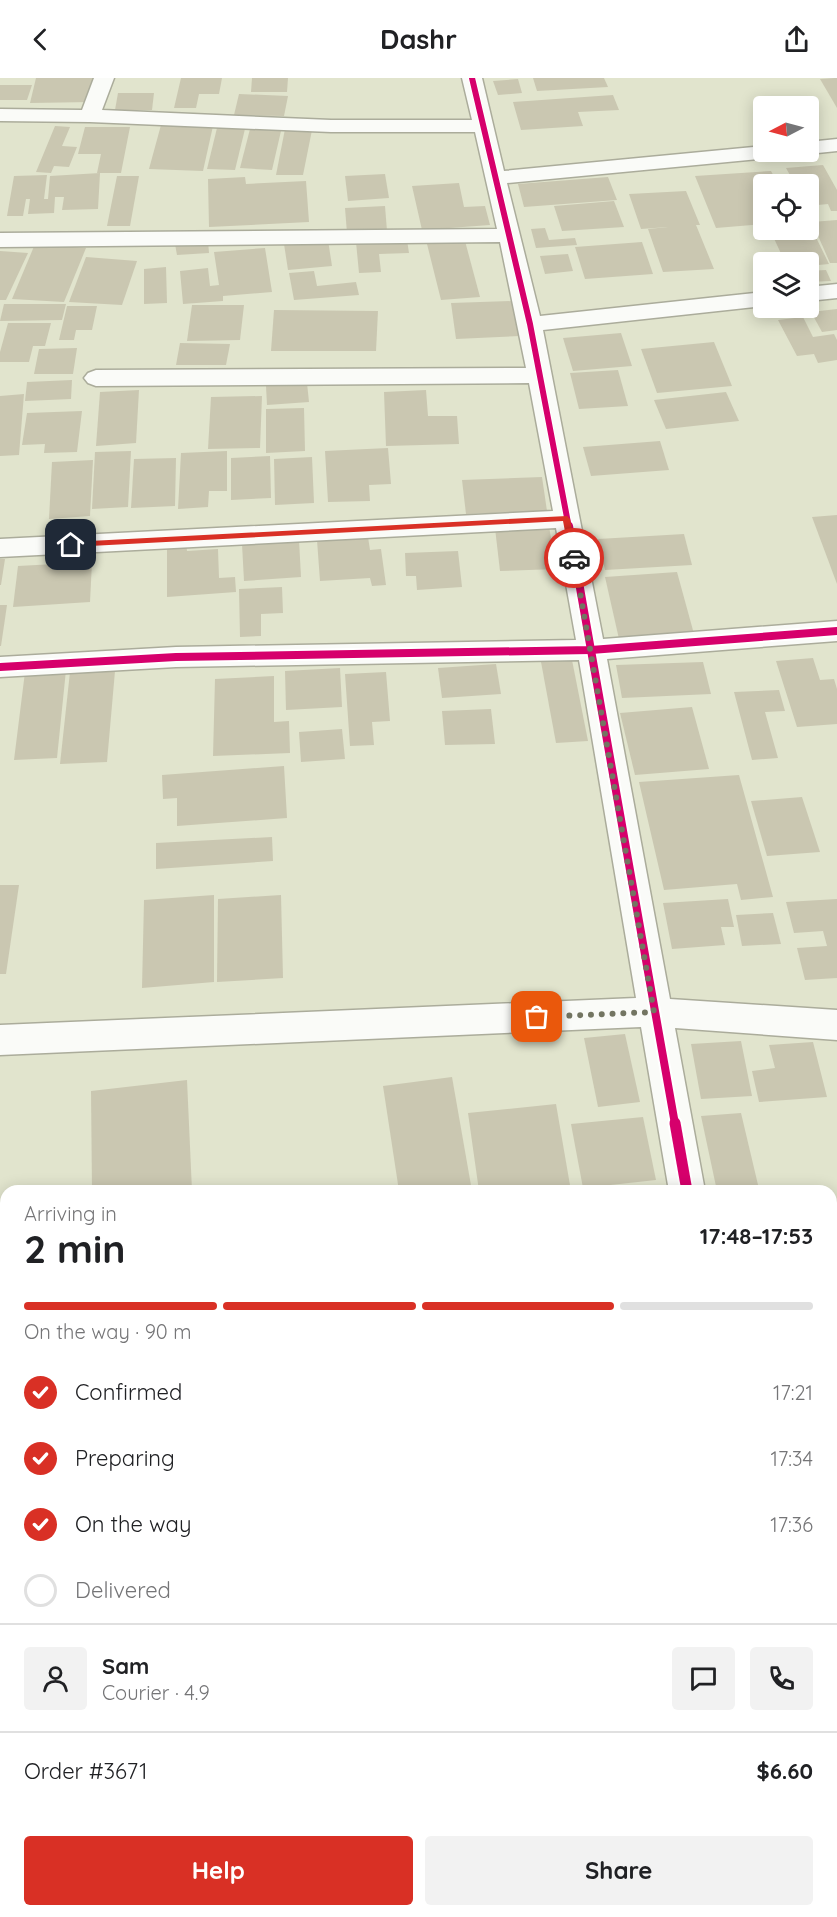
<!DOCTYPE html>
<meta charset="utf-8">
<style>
:root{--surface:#fff;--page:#f2f2f2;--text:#202124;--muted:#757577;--line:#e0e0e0;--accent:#d93025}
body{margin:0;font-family:Quicksand,sans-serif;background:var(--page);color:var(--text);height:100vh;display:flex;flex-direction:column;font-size:22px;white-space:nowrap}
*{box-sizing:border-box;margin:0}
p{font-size:20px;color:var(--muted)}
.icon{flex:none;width:33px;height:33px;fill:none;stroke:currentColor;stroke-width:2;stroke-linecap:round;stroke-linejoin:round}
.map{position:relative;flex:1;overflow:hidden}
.drawer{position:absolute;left:0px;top:1107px;width:837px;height:732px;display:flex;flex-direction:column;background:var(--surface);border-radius:18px 18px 0 0;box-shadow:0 3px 15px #0003}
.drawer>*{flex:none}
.needle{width:39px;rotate:264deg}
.buttons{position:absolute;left:753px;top:18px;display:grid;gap:12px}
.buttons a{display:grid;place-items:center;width:66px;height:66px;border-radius:6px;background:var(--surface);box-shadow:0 3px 15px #0003;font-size:30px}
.pin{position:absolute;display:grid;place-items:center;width:51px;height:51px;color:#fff;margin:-26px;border-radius:12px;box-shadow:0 3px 9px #0006}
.courier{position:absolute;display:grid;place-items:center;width:60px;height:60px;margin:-30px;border:4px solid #d93025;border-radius:50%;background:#fff;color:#222;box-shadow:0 2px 8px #0007}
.summary em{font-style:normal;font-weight:800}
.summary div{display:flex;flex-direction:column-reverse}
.summary{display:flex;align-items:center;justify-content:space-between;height:102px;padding:0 24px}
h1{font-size:39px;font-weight:800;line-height:45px}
.bar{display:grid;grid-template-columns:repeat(4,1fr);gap:9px 6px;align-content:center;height:72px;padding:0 24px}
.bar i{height:8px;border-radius:4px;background:var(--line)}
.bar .on{background:var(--accent)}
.bar p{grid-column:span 4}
.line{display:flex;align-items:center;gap:15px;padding:0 24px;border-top:2px solid var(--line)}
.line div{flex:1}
.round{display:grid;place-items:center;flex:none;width:63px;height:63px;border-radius:6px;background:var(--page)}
ol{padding:0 24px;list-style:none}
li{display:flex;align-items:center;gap:18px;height:66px}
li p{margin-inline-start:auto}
li .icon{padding:6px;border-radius:50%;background:var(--accent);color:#fff;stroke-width:4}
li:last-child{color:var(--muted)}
li i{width:33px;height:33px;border:3px solid var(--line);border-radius:50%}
.cta{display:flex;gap:12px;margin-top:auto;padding:12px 24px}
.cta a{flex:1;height:69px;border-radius:6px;background:var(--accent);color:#fff;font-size:24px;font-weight:800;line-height:69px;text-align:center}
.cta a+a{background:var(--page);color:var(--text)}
header{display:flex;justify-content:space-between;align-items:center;height:78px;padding:0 24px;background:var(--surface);font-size:27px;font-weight:800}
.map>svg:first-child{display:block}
.building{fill:#cac7b1}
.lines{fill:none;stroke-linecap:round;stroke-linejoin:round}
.minor-casing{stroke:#abac9b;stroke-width:3}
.minor{fill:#fafbf8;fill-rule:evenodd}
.cycleway-far2-casing{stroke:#fff;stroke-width:8}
.cycleway-far1-casing{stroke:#fff;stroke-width:12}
.cycleway-casing{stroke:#fff;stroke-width:15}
.cycleway-far2{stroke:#d6006c;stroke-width:6}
.cycleway-far1{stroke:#d6006c;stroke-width:8}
.cycleway{stroke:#d6006c;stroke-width:11}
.route{fill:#d93025}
.done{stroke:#737562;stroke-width:6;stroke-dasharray:0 10.8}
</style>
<header><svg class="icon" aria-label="back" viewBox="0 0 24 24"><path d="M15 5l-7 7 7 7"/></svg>Dashr<svg class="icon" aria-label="share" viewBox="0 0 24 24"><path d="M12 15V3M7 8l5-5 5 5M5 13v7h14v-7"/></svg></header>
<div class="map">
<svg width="837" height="1839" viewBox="0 0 837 1839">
<rect width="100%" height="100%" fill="#e1e4cd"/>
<!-- building -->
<g class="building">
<polygon points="36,0 97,0 92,24 30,25"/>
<polygon points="181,0 222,0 219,16 199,16 196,30 174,30"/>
<polygon points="252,0 288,0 287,14 251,14"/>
<polygon points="533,0 604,0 608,9 537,13"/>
<polygon points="835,0 837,0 837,30 820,1"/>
<polygon points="518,1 522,15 498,17 493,3"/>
<polygon points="0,7 32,7 27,22 0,22"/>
<polygon points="118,15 154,15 152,32 115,32"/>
<polygon points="239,16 288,18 284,38 234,37"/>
<polygon points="613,17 619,32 578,34 583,48 521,52 513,24"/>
<polygon points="161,47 213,48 203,93 149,91"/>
<polygon points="55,48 70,49 62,68 77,69 69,89 54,88 51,95 36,94"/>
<polygon points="85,49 130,49 121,95 97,95 101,76 78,76"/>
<polygon points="217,50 245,51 235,92 207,91"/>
<polygon points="250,51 281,53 272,92 240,90"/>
<polygon points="285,51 312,52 303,97 276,97"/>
<polygon points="823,87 837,112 837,133 831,133 828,126 808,128 808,106 795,106 786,90"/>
<polygon points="771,93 778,106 764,106 764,146 716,150 695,98"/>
<polygon points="100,95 98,131 62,132 64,119 55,119 54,135 28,136 30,121 26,121 23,138 7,138 14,98 47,97 44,121 48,121 50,98"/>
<polygon points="385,96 389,120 348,123 345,98"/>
<polygon points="117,98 139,98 130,148 107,148"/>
<polygon points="245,99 246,106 306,103 309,144 209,149 208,101"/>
<polygon points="608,99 617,122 524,129 518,106"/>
<polygon points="459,105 464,129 485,128 490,147 422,152 412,108"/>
<polygon points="686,113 700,147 696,147 714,191 663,194 648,151 668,149 641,151 629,116"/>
<polygon points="614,123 624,149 562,153 554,128"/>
<polygon points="385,128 387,153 347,155 345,130"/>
<polygon points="837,142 837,185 830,185 812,144"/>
<polygon points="808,143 829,186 808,188 808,184 785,184 770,152 808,152"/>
<polygon points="545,150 549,162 575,160 577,167 536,170 531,151"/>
<polygon points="328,162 332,188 288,192 284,166"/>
<polygon points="407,162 409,175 379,176 381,194 359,195 356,164"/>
<polygon points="208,163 209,175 177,177 175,166"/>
<polygon points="465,163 480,219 441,222 427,166"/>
<polygon points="642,164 653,196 585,201 575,169"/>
<polygon points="35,166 86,170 64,224 12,221"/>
<polygon points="265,170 272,214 223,218 223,223 183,226 180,193 208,190 210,208 219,207 214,174"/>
<polygon points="0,173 28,175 6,222 0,222"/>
<polygon points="568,176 573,193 545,196 540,178"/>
<polygon points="86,179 137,183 122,227 69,224"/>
<polygon points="166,189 167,225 144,226 144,191"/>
<polygon points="826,192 831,203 808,204 808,193"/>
<polygon points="314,193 317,208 356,204 359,217 294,222 289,195"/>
<polygon points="513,223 520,258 456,261 451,225"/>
<polygon points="4,226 66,226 62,242 0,243"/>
<polygon points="192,227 244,227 240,262 187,263"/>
<polygon points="67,228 97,228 92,252 76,252 74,262 59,262"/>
<polygon points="837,231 837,252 822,254 811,234"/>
<polygon points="274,232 378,233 376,273 271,273"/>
<polygon points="803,239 813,259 834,256 837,262 837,282 818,285 814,276 797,278 778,242"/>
<polygon points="8,245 51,245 45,268 33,268 29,284 0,284 0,274"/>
<polygon points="621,255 632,288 573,293 563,260"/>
<polygon points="714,264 732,308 657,315 641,271"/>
<polygon points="180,265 230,266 226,287 176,287"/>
<polygon points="77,270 73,296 34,296 39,271"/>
<polygon points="618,292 628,328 579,331 570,295"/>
<polygon points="72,302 71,321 25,323 27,304"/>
<polygon points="307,305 309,324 267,327 266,308"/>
<polygon points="139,312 136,365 96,368 100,314"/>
<polygon points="426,312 428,338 457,338 459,366 386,368 384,314"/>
<polygon points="726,314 739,343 666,351 654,322"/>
<polygon points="24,316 19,377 0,378 0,318"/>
<polygon points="262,318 260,370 208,371 211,319"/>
<polygon points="304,330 305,373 266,375 266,331"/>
<polygon points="82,333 77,374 44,375 45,366 22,367 27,335"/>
<polygon points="660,363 669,392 591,398 583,369"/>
<polygon points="388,370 391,406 369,407 370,423 328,424 325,373"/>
<polygon points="131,373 128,429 92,431 95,374"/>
<polygon points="227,373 227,413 209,413 208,429 178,431 181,375"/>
<polygon points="270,378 271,420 231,422 231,380"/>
<polygon points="312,379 314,425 275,427 274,381"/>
<polygon points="176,380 175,428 131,430 134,381"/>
<polygon points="93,382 90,438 49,441 52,384"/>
<polygon points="542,399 547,433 466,436 462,402"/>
<polygon points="837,437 837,506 812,439"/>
<polygon points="549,448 556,491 500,493 495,450"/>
<polygon points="684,456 692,487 605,492 598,461"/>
<polygon points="368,459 370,472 381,471 386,507 372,508 370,500 320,503 317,462"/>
<polygon points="299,462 301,499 244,503 242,466"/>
<polygon points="186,465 187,473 218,471 219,500 235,499 236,514 167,519 167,466"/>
<polygon points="458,473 462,509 417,512 416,498 406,498 405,475"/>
<polygon points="0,481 5,481 1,507 0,507"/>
<polygon points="92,484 90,524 13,529 18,488"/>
<polygon points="677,494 694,556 619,561 605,499"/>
<polygon points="282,509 283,535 261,536 261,558 240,559 239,511"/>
<polygon points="0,527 7,527 1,568 0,568"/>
<polygon points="813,580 820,602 834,601 837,611 837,646 797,649 776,583"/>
<polygon points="572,582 588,663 556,665 541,584"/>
<polygon points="703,584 711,616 622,620 616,587"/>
<polygon points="496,586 501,616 442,620 438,590"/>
<polygon points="340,590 342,629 286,632 285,593"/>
<polygon points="66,592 57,680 14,682 25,594"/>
<polygon points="115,593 107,684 60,686 70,594"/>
<polygon points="386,594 390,643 372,644 374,667 350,668 345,596"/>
<polygon points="274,598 274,644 289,643 290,675 213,678 215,601"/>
<polygon points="779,612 785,633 765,634 778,680 752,682 734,614"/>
<polygon points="692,629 709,691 635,697 620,635"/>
<polygon points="491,631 495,666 445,667 442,633"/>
<polygon points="342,651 345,681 301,684 299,654"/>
<polygon points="284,688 287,740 177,748 177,720 163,721 162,697"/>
<polygon points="739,697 773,819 741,822 737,806 664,812 639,704"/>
<polygon points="802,719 820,774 767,778 751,723"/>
<polygon points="272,759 273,783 156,791 156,765"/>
<polygon points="0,807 19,807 6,896 0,896"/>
<polygon points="214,817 214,904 142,910 144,822"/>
<polygon points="281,817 283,900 217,904 218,821"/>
<polygon points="728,821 734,849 721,849 725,867 672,871 663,825"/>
<polygon points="837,821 837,900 805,902 797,870 827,868 823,853 794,855 786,824"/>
<polygon points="773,835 781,866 742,868 736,837"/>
<polygon points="625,956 640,1024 598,1029 584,960"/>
<polygon points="741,963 752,1018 701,1021 691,966"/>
<polygon points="813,964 827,1019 759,1024 752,993 775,990 769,967"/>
<polygon points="452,999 472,1113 399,1113 383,1008"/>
<polygon points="187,1002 192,1113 92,1113 91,1013"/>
<polygon points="556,1026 571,1113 479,1113 468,1035"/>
<polygon points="741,1035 759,1111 717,1113 701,1038"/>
<polygon points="643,1039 656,1102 583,1110 571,1046"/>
<polygon points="831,1141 837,1163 837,1186 831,1186"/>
<polygon points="832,1219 837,1239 837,1300 831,1301"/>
<polygon points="6,1604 6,1730 0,1731 0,1605"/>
<polygon points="622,1833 768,1833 770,1839 623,1839"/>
</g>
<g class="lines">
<!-- minor casing -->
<g class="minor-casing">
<g id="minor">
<polygon points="94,0 114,0 102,32 331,42 472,42 462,0 482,0 504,93 764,68 764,74 780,74 777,78 770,80 507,105 540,238 764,214 764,228 543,252 603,561 837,543 837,563 607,581 670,921 837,932 837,962 675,950 705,1113 669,1113 641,949 0,977 0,947 636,920 579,582 176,589 0,599 0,579 176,569 576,562 556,450 0,479 0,461 553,433 529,305 96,308 88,305 84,300 88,295 96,292 526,290 500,164 0,169 0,155 497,151 475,54 331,54 90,44 0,43 0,31 82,32"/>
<polygon points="837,61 837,73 808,76 800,74 808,74 808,64"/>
<polygon points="837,206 837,220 808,223 808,209"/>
<rect x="0" y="1355" width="6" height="40"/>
<rect x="831" y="1519" width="6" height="42"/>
<polygon points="6,1760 6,1806 0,1807 0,1761"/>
<polygon points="831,1767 837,1770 837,1839 823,1833 831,1833"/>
</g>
</g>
<!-- minor -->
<use href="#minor" class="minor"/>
<!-- cycleway-far2 casing -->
<g class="cycleway-far2-casing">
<polyline id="cycleway-far2" points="472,0 530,246 569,450"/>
</g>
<!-- cycleway-far1 casing -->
<g class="cycleway-far1-casing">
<g id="cycleway-far1">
<polyline points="569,448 675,1046"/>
<polyline points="0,589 176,579 591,572 837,553"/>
</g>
</g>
<!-- cycleway casing -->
<g class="cycleway-casing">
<polyline id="cycleway" points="675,1045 687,1113"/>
</g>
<!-- cycleway-far2 -->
<use href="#cycleway-far2" class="cycleway-far2"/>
<!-- cycleway-far1 -->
<use href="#cycleway-far1" class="cycleway-far1"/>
<!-- cycleway -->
<use href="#cycleway" class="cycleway"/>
</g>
<!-- route -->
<polygon class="route" points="567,438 570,441 578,480 574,483 570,480 563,443 71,469 67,467 71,464"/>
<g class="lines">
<!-- done -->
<polyline class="done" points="537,939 654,934 574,480"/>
</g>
</svg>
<div class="buttons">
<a><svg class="needle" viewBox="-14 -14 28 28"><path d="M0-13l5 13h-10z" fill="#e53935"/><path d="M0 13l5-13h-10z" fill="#757577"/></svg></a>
<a><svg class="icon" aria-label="locate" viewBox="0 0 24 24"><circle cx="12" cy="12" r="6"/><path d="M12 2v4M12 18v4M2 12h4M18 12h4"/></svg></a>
<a><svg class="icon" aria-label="layers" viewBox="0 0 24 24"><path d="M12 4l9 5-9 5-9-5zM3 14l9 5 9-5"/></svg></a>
</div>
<div class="pin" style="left:537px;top:939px;background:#ea580c"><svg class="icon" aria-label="bag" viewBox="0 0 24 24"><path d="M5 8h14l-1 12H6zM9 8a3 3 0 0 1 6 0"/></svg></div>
<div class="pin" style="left:71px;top:467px;background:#1f2937"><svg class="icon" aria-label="home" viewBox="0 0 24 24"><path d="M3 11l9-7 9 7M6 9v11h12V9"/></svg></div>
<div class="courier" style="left:574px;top:480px"><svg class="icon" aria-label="car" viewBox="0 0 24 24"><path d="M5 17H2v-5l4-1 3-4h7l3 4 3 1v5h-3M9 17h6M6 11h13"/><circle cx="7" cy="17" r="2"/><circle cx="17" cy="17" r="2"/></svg></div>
<section class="drawer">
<div class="summary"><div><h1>2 min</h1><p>Arriving in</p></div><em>17:48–17:53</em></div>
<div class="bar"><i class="on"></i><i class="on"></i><i class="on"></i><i></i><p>On the way · 90 m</p></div>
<ol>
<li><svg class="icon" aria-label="check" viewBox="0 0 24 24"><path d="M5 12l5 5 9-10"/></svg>Confirmed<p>17:21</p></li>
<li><svg class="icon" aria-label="check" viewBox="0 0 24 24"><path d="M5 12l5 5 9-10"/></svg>Preparing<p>17:34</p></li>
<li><svg class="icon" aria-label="check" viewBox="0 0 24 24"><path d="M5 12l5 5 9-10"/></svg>On the way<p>17:36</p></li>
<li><i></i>Delivered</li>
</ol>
<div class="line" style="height:108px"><a class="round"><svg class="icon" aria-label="person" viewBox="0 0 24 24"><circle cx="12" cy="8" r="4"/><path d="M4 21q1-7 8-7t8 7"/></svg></a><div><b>Sam</b><p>Courier · 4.9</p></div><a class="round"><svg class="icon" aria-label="chat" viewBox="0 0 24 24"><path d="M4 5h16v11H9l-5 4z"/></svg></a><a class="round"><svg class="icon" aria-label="phone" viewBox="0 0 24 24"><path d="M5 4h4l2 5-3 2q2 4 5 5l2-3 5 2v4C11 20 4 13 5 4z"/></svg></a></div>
<div class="line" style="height:78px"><div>Order #3671</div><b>$6.60</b></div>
<div class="cta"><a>Help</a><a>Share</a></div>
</section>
</div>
